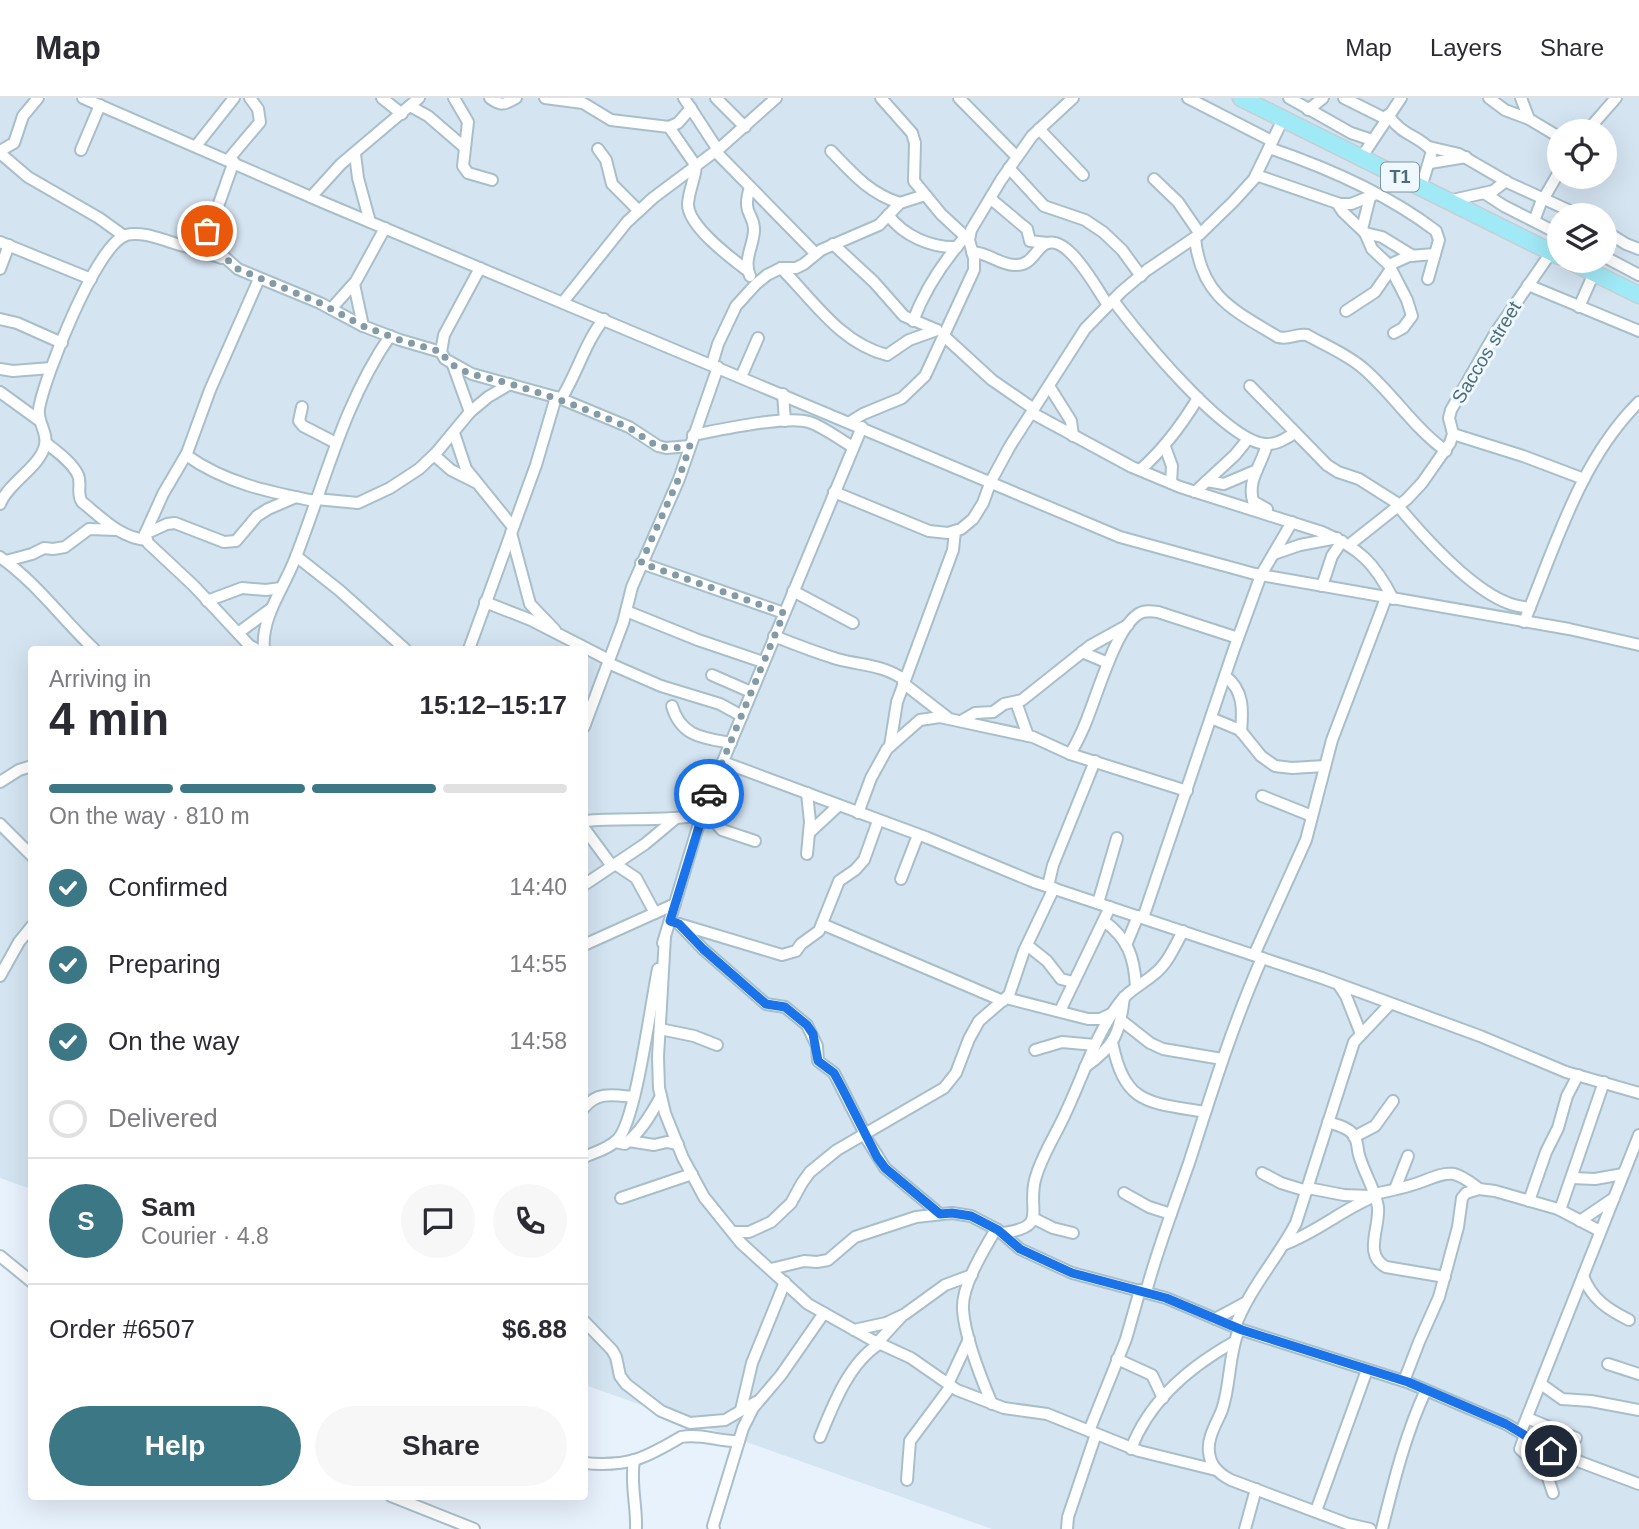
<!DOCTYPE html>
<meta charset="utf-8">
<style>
:root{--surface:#fff;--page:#f7f7f7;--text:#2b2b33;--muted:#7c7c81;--line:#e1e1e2;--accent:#3b7784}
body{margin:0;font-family:Helvetica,sans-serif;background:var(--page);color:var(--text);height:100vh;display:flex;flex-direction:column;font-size:26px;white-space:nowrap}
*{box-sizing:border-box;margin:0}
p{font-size:23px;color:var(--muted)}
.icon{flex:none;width:38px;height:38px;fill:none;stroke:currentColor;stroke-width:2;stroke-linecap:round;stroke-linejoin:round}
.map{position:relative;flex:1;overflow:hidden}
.drawer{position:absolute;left:28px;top:548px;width:560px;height:854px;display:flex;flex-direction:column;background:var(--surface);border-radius:7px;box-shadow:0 7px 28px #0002}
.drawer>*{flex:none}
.buttons{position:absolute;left:1547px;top:21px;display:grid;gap:14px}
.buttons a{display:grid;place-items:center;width:70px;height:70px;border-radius:50%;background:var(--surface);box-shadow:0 7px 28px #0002;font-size:35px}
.pin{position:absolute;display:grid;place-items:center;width:60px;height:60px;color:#fff;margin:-30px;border:4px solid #fff;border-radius:50%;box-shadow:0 2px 7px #0007}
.courier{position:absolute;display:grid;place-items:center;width:70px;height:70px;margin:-35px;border:5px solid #1a73e8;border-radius:50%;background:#fff;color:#222;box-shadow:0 2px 9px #0007}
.overview em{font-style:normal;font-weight:700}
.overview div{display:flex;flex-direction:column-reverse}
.overview{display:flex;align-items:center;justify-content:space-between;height:119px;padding:0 21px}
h1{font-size:46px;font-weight:700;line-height:52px}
.bar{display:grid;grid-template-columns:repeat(4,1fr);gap:10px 7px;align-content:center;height:84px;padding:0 21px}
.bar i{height:9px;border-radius:5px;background:var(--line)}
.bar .on{background:var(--accent)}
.bar p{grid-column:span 4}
.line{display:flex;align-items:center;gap:18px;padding:0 21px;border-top:2px solid var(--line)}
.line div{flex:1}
.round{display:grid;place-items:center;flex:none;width:74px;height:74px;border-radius:37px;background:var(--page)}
ol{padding:0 21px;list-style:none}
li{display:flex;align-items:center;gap:21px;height:77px}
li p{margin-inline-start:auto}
li .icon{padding:7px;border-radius:50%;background:var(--accent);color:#fff;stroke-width:4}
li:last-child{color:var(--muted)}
li i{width:38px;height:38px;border:4px solid var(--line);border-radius:50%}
.cta{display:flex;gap:14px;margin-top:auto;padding:14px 21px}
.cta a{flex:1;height:80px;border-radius:42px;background:var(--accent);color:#fff;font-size:28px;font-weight:700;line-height:80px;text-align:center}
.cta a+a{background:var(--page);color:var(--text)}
header{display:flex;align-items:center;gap:42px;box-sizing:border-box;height:98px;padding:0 35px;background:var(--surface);border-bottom:2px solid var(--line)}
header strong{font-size:33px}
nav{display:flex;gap:38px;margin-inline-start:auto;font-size:24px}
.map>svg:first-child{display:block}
.residential{fill:#d4e4f1;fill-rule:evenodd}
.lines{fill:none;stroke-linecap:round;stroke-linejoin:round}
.minor-casing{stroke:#a8bfca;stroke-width:14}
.highway-casing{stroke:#c6d0d3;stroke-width:19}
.minor{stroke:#fff;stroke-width:10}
.highway{stroke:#a0e9f6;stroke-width:16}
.done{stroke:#839ba6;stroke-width:7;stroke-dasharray:0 12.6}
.route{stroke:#1a73e8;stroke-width:9}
.labels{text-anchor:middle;stroke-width:6;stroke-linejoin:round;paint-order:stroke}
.shield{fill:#eff7ff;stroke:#7d96a0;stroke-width:2}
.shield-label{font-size:18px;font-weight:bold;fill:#4c6c77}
.street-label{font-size:19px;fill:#4c6c77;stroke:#eff7ff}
</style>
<header>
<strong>Map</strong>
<nav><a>Map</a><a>Layers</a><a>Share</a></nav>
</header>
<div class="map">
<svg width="1639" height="1431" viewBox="0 0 1639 1431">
<rect width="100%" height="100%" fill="#e8f2fc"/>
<!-- residential -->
<path class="residential" d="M0,0H1639V1431H992L585,1287L584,551H32L31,1091L0,1080ZM1559,33H1605V79H1559ZM1559,117H1605V163H1559Z"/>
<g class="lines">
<!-- minor casing -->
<g class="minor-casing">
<g id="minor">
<polyline points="83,0 327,106 1120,439 1255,476 1569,531 1639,547"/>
<polyline points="382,0 402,16"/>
<polyline points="454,0 468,24 463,68 468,75 492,82"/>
<path d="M490,0C501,8 504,7 516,0"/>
<polyline points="545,0 583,5 611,22 669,29 678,25 691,10"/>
<polyline points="684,0 718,52"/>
<polyline points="716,0 745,29"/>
<polyline points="881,0 912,35 915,45 914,83 941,116 969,142"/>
<polyline points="959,0 1017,59"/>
<polyline points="1188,0 1272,43"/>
<polyline points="1289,0 1351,35 1372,42"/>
<polyline points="1344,0 1386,21"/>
<polyline points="1489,0 1505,12 1529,21"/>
<polyline points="1521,0 1529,21 1559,39"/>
<polyline points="410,8 428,18 464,49"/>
<polyline points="1308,12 1323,0"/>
<path d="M1388,17C1403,39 1419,37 1432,53L1421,90"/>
<path d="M669,29L696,68C695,81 688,95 688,107C689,129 731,160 748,173"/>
<polyline points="1039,31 1083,77"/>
<polyline points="1587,33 1616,0"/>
<polyline points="196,48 234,0"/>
<polyline points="1429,49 1459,56 1509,85 1579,117"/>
<path d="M1269,50C1328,70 1386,95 1436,133L1439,142L1428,181"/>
<polyline points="598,51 606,62 612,86 639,113"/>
<polyline points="81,52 100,7"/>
<polyline points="0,53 14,45 23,18 38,0"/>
<path d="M831,53C852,75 870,96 900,105"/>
<polyline points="716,54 816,156"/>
<polyline points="0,55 28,79 99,120 124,138"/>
<polyline points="355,56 358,80 370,124"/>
<polyline points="1361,60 1401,0"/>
<polyline points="228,62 260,24 258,11 250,0"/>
<polyline points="1430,65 1466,59"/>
<polyline points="1009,70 1044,108 1085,122 1103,134 1122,152 1141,178"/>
<polyline points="1256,77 1340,106 1351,106 1376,96"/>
<polyline points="1154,81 1178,104 1200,136"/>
<polyline points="1484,95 1504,108 1559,136"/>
<polyline points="311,99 341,66 419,0"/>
<polyline points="1544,100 1559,74"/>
<polyline points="991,101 1022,127 1027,131 1030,143 1047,145"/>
<polyline points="1448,103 1493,93 1506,83"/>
<polyline points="1337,105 1343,114 1365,135 1372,151 1389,167 1407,202 1412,218 1403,230 1394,235"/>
<path d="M888,117C904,138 931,150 957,149"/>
<polyline points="1534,123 1543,99"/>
<polyline points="1362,131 1370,99"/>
<polyline points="207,133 213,149 238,171 320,205 363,228 400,242 441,254"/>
<polyline points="1605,133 1626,146 1639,151"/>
<polyline points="1365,135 1382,139 1413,158"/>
<path d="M1195,140C1201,198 1233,212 1278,239C1290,242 1296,235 1307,237C1326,248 1347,256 1364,271C1393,296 1414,330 1446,353"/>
<polyline points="0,144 91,181"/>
<polyline points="833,146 874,184 904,218 937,232"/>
<polyline points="188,149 222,160"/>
<path d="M972,154C987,154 998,166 1014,167C1028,168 1032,159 1040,150C1063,125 1097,192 1108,207"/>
<polyline points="1605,159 1639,177"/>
<polyline points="1389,167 1409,158 1435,156"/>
<polyline points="480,170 444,237 441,254 445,261 472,276 559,300 629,329 658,348 666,350 690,348"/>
<path d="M781,170C814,203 840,245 887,257L909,242L937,232"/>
<polyline points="0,171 9,147"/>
<path d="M750,178C743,162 753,149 754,133C755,115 741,118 750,89"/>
<polyline points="354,186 363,228"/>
<polyline points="1528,187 1639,233"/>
<path d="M1113,202C1137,235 1225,342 1265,346C1276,347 1285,341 1295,335"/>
<polyline points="563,204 627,124 653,100 721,49 776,0"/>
<polyline points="1579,209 1594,175"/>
<polyline points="331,211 356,183 385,130"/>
<polyline points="1346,213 1375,194 1391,171"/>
<polyline points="0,221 17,225 62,245"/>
<path d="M913,223C925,191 943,164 965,139"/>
<polyline points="944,238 992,282 1034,311"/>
<polyline points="712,266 718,246 736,208 756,186 767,177 781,170 796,170 804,166 821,152 879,127 900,105 925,97"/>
<polyline points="453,267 470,314"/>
<polyline points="0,271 13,273 51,270"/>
<polyline points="741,279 758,240"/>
<polyline points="1049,288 1071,323 1073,338"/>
<polyline points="1250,288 1327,367 1338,374 1359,381 1400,407"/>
<polyline points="0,294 40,323"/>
<polyline points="783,296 785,323"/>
<path d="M561,301C577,276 585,244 604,221"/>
<polyline points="302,309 299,323 303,328 336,345"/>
<path d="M1032,315L1132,369L1180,389L1322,434C1359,450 1375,465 1393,501"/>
<polyline points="850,324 863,316 902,300 925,278 974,172 974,160 969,142 971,132 1001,82 1032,38 1073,0"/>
<polyline points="454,335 466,371 513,429"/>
<polyline points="1453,336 1523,358 1584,381"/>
<path d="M693,337C719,332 786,317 809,324C824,329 839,341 853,349"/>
<path d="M46,345C56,353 72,364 78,377C82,386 76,395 82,404C102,420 120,440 147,442"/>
<path d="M1267,346C1262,367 1247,381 1253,403L1267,411"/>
<polyline points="1165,349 1172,368 1171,385"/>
<path d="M186,357C225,385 269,394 315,403"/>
<polyline points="434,357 451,372 475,384"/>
<path d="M1140,372C1164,351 1181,328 1198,300"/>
<polyline points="1207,383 1224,386 1257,372"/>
<polyline points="834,394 929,433 948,435 961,431 973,421 983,405 991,383 1010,348 1085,231 1121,194 1147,172 1200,136 1233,104 1254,81 1283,21"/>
<polyline points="1195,394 1235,357 1248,341"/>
<polyline points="316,401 358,405 390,390 419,371 436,355 470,314 488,299 510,286"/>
<path d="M0,406C9,384 40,369 45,347C48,334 37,324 39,311C44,280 96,147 126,137C145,132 169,145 188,149C194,148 199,146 203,142C213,128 226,83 234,64"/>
<path d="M1398,408C1424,439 1471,491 1508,505C1515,508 1523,509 1530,510"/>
<polyline points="511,435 530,506 555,532"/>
<polyline points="145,436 167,426 175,425 224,444 236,443 257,418 268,411 296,399"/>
<polyline points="1349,447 1407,401 1422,385 1450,345 1453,336 1449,320 1451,312 1496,234 1559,143"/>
<polyline points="1274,456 1300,447 1337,440"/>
<polyline points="296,458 339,492 405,551"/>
<path d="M0,459C37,485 62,521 94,551"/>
<polyline points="6,463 32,456 44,450 53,451 65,449 89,431 116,432"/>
<polyline points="641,465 784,515"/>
<polyline points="1322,488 1332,458 1342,443"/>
<polyline points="793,493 853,525"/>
<polyline points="207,503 242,490 266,492 281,490"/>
<polyline points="485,504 531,522 609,562"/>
<polyline points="626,513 698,542 763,564"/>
<path d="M1524,524C1555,449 1580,362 1639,304"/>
<polyline points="238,535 272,510"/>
<path d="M774,538C794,546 815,554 837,561C863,568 881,566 905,582"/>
<polyline points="256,551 249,547 194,488 148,445 145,436 163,396 187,355 210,292 259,181"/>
<path d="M264,551C261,519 284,490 295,461C325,385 343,306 390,238"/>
<polyline points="469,551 536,367 556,299"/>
<polyline points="1082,554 1108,565"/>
<polyline points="608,565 661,588 720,606 742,618"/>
<polyline points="712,577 751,594"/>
<path d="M1225,578C1244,592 1243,612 1241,634"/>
<polyline points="903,585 947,619"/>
<polyline points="1016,604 1028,638"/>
<path d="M672,608C681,639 704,640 731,645"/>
<polyline points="1211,620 1240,632 1261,658 1275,668 1292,670 1325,668"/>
<polyline points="961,623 975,615 993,614 1004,606 1022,602 1090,548 1128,527"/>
<polyline points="584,629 623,525 632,489 679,381 718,269"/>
<polyline points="890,648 897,604 953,452 955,433"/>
<path d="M1070,656C1075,648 1079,640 1083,631C1095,605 1114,533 1137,517C1143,512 1151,513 1158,514L1238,540"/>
<polyline points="723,664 928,740 1034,784 1322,880 1480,938 1566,974 1639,995"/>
<polyline points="0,684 19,672 32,668"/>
<polyline points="1262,698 1312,718"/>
<polyline points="703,711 722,732 755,743"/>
<polyline points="858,715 871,680 887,651 920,622 940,619 1033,639 1070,656 1187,693"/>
<path d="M584,723C624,719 662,724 701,717"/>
<polyline points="0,726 32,758"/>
<polyline points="584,730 612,768"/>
<polyline points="810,734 838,708"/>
<polyline points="807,756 810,724 807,695"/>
<polyline points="615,766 636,780 655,815"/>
<polyline points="901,781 918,737"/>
<polyline points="584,787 645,746 675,721"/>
<polyline points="1048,788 1053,767 1095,663"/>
<polyline points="1098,805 1117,740"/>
<polyline points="1143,820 1234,551 1261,477 1292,424"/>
<path d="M1104,823C1128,841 1134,858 1136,888"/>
<polyline points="679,826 703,851 766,906 785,909 807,927 817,948 818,963 834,975 864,1034"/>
<polyline points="679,826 782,857 796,853 801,846 819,833 839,783 855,772 864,762 878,723"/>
<polyline points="822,826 1003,903"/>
<polyline points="665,839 658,959 659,990 665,1015 683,1060 704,1099 741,1145 808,1206 872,1242 911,1260 957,1292 1004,1310 1047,1316 1139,1353 1216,1372"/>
<polyline points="663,845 704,709 862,329"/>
<polyline points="584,847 675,806"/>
<polyline points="1027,847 1047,863 1061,881 1073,884"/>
<polyline points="1126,847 1138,818"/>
<polyline points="1254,857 1306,742 1332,642 1386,500"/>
<polyline points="0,878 19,844 32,828"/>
<polyline points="1339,887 1346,898 1361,936"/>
<polyline points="1006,900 1088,921 1100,921 1113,915"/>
<polyline points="1060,913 1110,809"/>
<polyline points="1122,923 1150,945 1163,951 1222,961"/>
<polyline points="660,931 694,938 717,947"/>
<path d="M1112,944C1125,1007 1147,1004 1205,1014"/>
<polyline points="1035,952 1062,944 1095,947"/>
<path d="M1085,969C1115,948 1120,935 1124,899"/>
<path d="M584,1010C597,993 614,997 633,999"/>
<path d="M1328,1024C1337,1027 1347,1029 1353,1036C1358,1042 1357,1050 1359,1057C1364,1075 1375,1091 1378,1109C1380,1130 1363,1157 1386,1169L1445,1179"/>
<polyline points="863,1035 885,1070 940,1116"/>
<polyline points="1354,1039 1375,1028 1393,1003"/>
<polyline points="629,1043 654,1047 667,1044 678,1046"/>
<path d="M615,1044L625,1046C641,1034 652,1015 661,998"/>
<path d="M584,1059C596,1054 610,1050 618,1041C636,1022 651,904 658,871"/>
<polyline points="1262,1075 1281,1085 1307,1093"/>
<polyline points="1572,1080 1595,1081 1623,1076"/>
<polyline points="1308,1090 1344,1097 1371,1098"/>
<polyline points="1395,1091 1408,1058"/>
<polyline points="1124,1095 1149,1109 1171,1116"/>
<path d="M1374,1096C1389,1093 1404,1090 1418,1085C1448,1074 1452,1069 1479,1091"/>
<polyline points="621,1100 692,1076"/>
<polyline points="1529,1103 1546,1054 1558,1030 1567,998 1578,977"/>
<polyline points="1560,1112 1604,984"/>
<polyline points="1033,1120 1053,1130 1073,1135"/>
<polyline points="1580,1123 1614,1100"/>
<polyline points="733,1134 749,1134 771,1124 791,1105 802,1085 810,1074 837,1052 944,990 956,975 969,941 979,923 1009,897 1024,853 1054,790"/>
<path d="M1002,1135C1049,1129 1027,1114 1035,1082C1041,1058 1056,1037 1066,1014C1083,978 1094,941 1117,908C1127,893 1140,888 1153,877C1167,867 1175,848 1183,833"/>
<path d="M1285,1146C1317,1134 1343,1111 1375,1098"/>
<polyline points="0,1158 32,1184"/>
<polyline points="771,1171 804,1163 817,1164 828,1162 855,1139 916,1119 952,1115 971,1118 998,1132 1020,1151 1072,1175 1166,1200 1242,1232 1407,1284 1506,1326 1551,1353 1639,1386"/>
<path d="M1583,1178C1592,1201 1607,1211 1629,1222"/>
<path d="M1146,1194C1158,1149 1175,1106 1190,1062C1212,993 1233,926 1262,860"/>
<polyline points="1215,1221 1245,1205"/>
<polyline points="584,1223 612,1252 616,1259 620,1278 626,1286 661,1313 690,1325 725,1322 756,1304"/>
<path d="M1235,1229C1249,1191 1277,1161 1296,1125L1354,944L1390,906"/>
<path d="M1239,1231C1228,1259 1231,1285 1222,1312C1217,1325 1207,1339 1209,1354C1210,1368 1219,1376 1231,1382L1348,1426L1370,1431"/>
<polyline points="854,1232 886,1225 905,1216 945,1187 972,1177"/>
<polyline points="877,1245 901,1219"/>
<polyline points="1117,1261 1152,1277 1163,1300"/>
<polyline points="1608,1266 1639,1276"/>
<polyline points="1404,1283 1419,1244 1439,1199 1458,1129 1462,1100 1466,1095 1479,1091 1495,1093 1558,1111 1600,1133"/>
<polyline points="948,1286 969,1241"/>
<polyline points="1541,1286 1562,1301 1591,1303 1639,1312"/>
<path d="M992,1306C981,1280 965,1240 963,1212C961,1188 984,1152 996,1131"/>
<polyline points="741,1312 752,1265 785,1184"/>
<polyline points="1527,1320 1576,1340"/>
<polyline points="1089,1333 1126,1241 1140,1192"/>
<polyline points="1521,1334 1639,1037"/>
<polyline points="1525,1337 1520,1351 1547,1377 1553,1395"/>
<path d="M820,1339C833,1307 849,1265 879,1246"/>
<path d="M1131,1351C1149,1303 1191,1268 1234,1244"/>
<path d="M634,1362C630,1386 637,1408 636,1431"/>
<path d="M584,1365C628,1369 644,1361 681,1339C701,1335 720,1344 739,1343"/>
<polyline points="907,1382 910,1343 951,1288"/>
<polyline points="391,1398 474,1431"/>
<polyline points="1316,1413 1367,1272"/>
<polyline points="714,1431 713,1428 743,1330 753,1310 781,1277 824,1215"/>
<polyline points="1067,1431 1068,1419 1096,1336"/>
<polyline points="1245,1431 1256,1391"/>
<path d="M1382,1431C1394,1383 1405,1337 1426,1292"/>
</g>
</g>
<!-- highway casing -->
<g class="highway-casing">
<g id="highway">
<polyline points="1241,0 1559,158"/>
<polyline points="1570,163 1639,197"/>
</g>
</g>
<!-- minor -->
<use href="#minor" class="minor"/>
<!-- highway -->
<use href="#highway" class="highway"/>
</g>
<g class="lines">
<!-- done -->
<path class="done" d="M207,133L213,149L238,171L320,205L363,228L400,242L442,254C450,272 474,277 492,281C538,293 582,309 625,328C639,334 648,346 663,349C671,351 681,349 690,348L679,380L641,465L784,515L709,696"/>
<!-- route -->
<polyline class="route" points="709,696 670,823 679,826 703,851 766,906 785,909 807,927 813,936 818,963 834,975 842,990 877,1059 885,1070 940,1116 952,1115 971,1118 998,1132 1020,1151 1072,1175 1166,1200 1242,1232 1408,1284 1506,1326 1551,1353"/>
</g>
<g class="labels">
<!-- shield labels -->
<rect class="shield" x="1381" y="64.5" width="38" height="29" rx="5"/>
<g class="shield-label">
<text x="1400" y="85">T1</text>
</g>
<!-- street labels -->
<g class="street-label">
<text transform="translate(1486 254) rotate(-59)" y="7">Saccos street</text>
</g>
</g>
</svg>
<div class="buttons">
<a><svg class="icon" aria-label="locate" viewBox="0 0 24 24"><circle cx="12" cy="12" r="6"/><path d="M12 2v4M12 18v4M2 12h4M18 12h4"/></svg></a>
<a><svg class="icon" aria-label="layers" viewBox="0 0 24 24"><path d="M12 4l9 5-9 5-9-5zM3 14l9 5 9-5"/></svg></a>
</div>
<div class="pin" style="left:207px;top:133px;background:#ea580c"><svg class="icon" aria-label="bag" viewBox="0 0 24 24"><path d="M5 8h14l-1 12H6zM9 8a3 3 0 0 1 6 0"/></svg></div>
<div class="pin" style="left:1551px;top:1353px;background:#1f2937"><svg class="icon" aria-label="home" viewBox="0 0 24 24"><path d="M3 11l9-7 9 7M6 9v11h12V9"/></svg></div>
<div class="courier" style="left:709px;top:696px"><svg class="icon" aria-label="car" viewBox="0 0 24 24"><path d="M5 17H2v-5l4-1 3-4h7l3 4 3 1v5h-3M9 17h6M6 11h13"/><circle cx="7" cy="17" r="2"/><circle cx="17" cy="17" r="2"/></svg></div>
<section class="drawer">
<div class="overview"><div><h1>4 min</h1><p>Arriving in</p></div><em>15:12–15:17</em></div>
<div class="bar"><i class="on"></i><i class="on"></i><i class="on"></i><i></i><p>On the way · 810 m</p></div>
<ol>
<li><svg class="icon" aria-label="check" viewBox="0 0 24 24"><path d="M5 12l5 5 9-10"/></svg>Confirmed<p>14:40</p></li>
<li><svg class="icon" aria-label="check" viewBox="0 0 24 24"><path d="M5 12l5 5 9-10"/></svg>Preparing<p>14:55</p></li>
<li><svg class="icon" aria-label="check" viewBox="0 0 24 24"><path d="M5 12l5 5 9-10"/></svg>On the way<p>14:58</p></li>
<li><i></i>Delivered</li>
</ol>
<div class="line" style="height:126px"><b class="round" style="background:var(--accent);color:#fff">S</b><div><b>Sam</b><p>Courier · 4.8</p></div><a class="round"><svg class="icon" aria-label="chat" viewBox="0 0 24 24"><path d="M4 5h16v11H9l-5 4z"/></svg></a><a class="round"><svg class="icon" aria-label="phone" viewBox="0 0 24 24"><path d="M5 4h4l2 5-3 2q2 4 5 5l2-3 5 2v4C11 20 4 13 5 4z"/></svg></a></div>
<div class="line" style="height:91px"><div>Order #6507</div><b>$6.88</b></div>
<div class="cta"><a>Help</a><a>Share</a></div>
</section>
</div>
